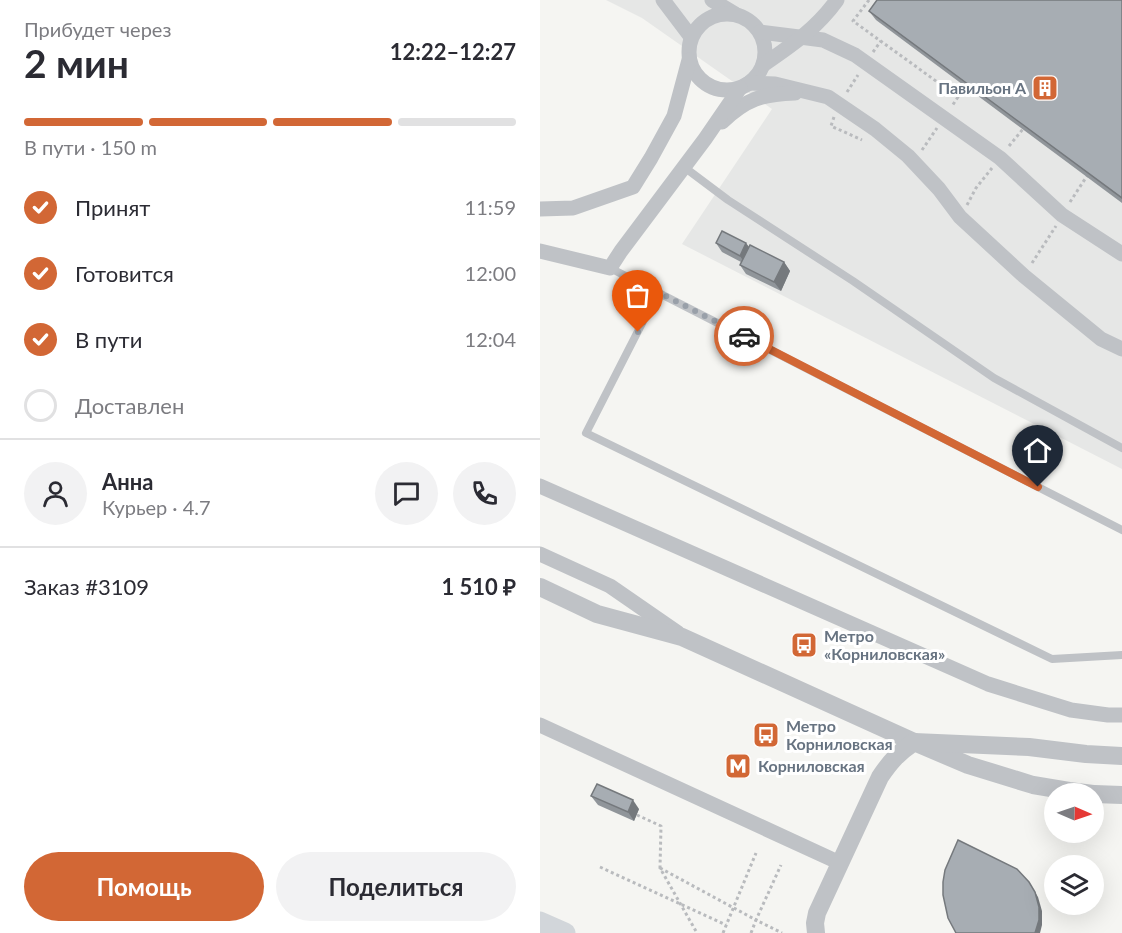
<!DOCTYPE html>
<html lang="ru">
<meta charset="utf-8">
<style>
:root{--surface:#fff;--page:#f2f2f3;--text:#2b2b33;--muted:#7c7c81;--line:#e1e1e2;--accent:#d26735}
body{margin:0;font-family:Lato,sans-serif;background:var(--page);color:var(--text);height:100vh;display:flex;flex-direction:column;font-size:22px;white-space:nowrap}
*{box-sizing:border-box;margin:0}
p{font-size:20px;color:var(--muted)}
.icon{flex:none;width:33px;height:33px;fill:none;stroke:currentColor;stroke-width:2;stroke-linecap:round;stroke-linejoin:round}
.map{position:relative;flex:1;overflow:hidden}
.details{display:flex;flex-direction:column;background:var(--surface);width:540px}
.details>*{flex:none}
.needle{width:39px;rotate:92deg}
.fabs{position:absolute;left:504px;top:783px;display:grid;gap:12px}
.fabs a{display:grid;place-items:center;width:60px;height:60px;border-radius:50%;background:var(--surface);box-shadow:0 6px 24px #0002;font-size:30px}
.pin{position:absolute;display:grid;place-items:center;width:51px;height:51px;color:#fff;margin:-62px -26px;border-radius:50% 50% 50% 0;rotate:-45deg;box-shadow:0 0 6px #0007}
.pin .icon{rotate:45deg}
.courier{position:absolute;display:grid;place-items:center;width:60px;height:60px;margin:-30px;border:4px solid #d26735;border-radius:50%;background:#fff;color:#222;box-shadow:0 2px 8px #0007}
.summary em{font-style:normal;font-weight:700}
.summary div{display:flex;flex-direction:column-reverse}
.summary{display:flex;align-items:center;justify-content:space-between;height:102px;padding:0 24px}
h1{font-size:39px;font-weight:700;line-height:45px}
.bar{display:grid;grid-template-columns:repeat(4,1fr);gap:9px 6px;align-content:center;height:72px;padding:0 24px}
.bar i{height:8px;border-radius:4px;background:var(--line)}
.bar .selected{background:var(--accent)}
.bar p{grid-column:span 4}
.line{display:flex;align-items:center;gap:15px;padding:0 24px;border-top:2px solid var(--line)}
.line div{flex:1}
.round{display:grid;place-items:center;flex:none;width:63px;height:63px;border-radius:32px;background:var(--page)}
ol{padding:0 24px;list-style:none}
li{display:flex;align-items:center;gap:18px;height:66px}
li p{margin-inline-start:auto}
li .icon{padding:6px;border-radius:50%;background:var(--accent);color:#fff;stroke-width:4}
li:last-child{color:var(--muted)}
li i{width:33px;height:33px;border:3px solid var(--line);border-radius:50%}
.button{display:flex;gap:12px;margin-top:auto;padding:12px 24px}
.button a{flex:1;height:69px;border-radius:36px;background:var(--accent);color:#fff;font-size:24px;font-weight:700;line-height:69px;text-align:center}
.button a+a{background:var(--page);color:var(--text)}
main{display:flex;flex:1;min-height:0}
.map>svg:first-child{display:block}
.built{fill:#e6e7e6}
.lines{fill:none;stroke-linecap:round;stroke-linejoin:round}
.path{stroke:#b9bbbe;stroke-width:3;stroke-dasharray:3 3;stroke-linecap:butt}
.service{stroke:#bfc2c6;stroke-width:8}
.minor{stroke:#bfc2c6;stroke-width:15}
.tertiary{stroke:#bfc2c6;stroke-width:18}
.secondary{stroke:#d2d6da;stroke-width:21}
.wall{fill:#90959a}
.shaded-wall{fill:#75797d}
.building{fill:#a7adb3;stroke:#75797d;stroke-width:1.5}
.done{stroke:#99a0a9;stroke-width:6;stroke-dasharray:0 10.8}
.route{stroke:#d26735;stroke-width:8}
.labels{text-anchor:middle;stroke-width:6;stroke-linejoin:round;paint-order:stroke}
.poi-label{font-size:16px;font-weight:bold;fill:#677381;stroke:#fff;text-anchor:start}
</style>
<main>
<section class="details">
<div class="summary"><div><h1>2 мин</h1><p>Прибудет через</p></div><em>12:22–12:27</em></div>
<div class="bar"><i class="selected"></i><i class="selected"></i><i class="selected"></i><i></i><p>В пути · 150 m</p></div>
<ol>
<li><svg class="icon" aria-label="check" viewBox="0 0 24 24"><path d="M5 12l5 5 9-10"/></svg>Принят<p>11:59</p></li>
<li><svg class="icon" aria-label="check" viewBox="0 0 24 24"><path d="M5 12l5 5 9-10"/></svg>Готовится<p>12:00</p></li>
<li><svg class="icon" aria-label="check" viewBox="0 0 24 24"><path d="M5 12l5 5 9-10"/></svg>В пути<p>12:04</p></li>
<li><i></i>Доставлен</li>
</ol>
<div class="line" style="height:108px"><a class="round"><svg class="icon" aria-label="person" viewBox="0 0 24 24"><circle cx="12" cy="8" r="4"/><path d="M4 21q1-7 8-7t8 7"/></svg></a><div><b>Анна</b><p>Курьер · 4.7</p></div><a class="round"><svg class="icon" aria-label="chat" viewBox="0 0 24 24"><path d="M4 5h16v11H9l-5 4z"/></svg></a><a class="round"><svg class="icon" aria-label="phone" viewBox="0 0 24 24"><path d="M5 4h4l2 5-3 2q2 4 5 5l2-3 5 2v4C11 20 4 13 5 4z"/></svg></a></div>
<div class="line" style="height:78px"><div>Заказ #3109</div><b>1 510 ₽</b></div>
<div class="button"><a>Помощь</a><a>Поделиться</a></div>
</section>
<div class="map">
<svg width="582" height="933" viewBox="0 0 582 933">
<rect width="100%" height="100%" fill="#f5f5f2"/>
<!-- built -->
<polygon class="built" points="66,0 582,0 582,469 142,244 232,109 102,18"/>
<g class="lines">
<!-- path -->
<g class="path">
<polyline points="329,0 313,21 418,97 412,106"/>
<polyline points="333,52 341,41"/>
<polyline points="307,92 318,75"/>
<polyline points="294,117 291,126 322,140"/>
<polyline points="469,146 483,129"/>
<polyline points="382,150 397,128"/>
<polyline points="530,202 547,176"/>
<polyline points="427,205 436,188 452,168"/>
<polyline points="492,263 516,226"/>
<polyline points="97,815 121,826 120,868 157,933"/>
<polyline points="60,867 186,925"/>
<polyline points="120,868 216,920 241,865"/>
<polyline points="183,933 216,853"/>
<polyline points="211,933 216,920 242,933"/>
</g>
<!-- service -->
<g class="service">
<polyline points="144,167 188,200 313,281 454,378 582,448"/>
<polyline points="70,268 582,530"/>
<polyline points="118,292 46,433 512,659 582,655"/>
</g>
<!-- minor -->
<g class="minor">
<polyline points="123,0 151,37"/>
<polyline points="172,0 195,14"/>
<circle cx="187" cy="52" r="38"/>
<polyline points="220,32 283,40 315,55 460,158 522,215 582,254"/>
<path d="M223,65C252,45 276,29 297,0"/>
<polyline points="209,83 235,84 288,97 335,129 368,156 399,189 420,217 484,276 561,339 582,349"/>
<path d="M182,122C206,99 222,94 255,93"/>
<polyline points="0,209 33,208 93,187 111,158 134,116 149,60"/>
<polyline points="0,251 70,268 81,251 165,139 200,88"/>
<polyline points="0,486 448,684 531,710 568,715 582,715"/>
<polyline points="0,554 70,586 138,633"/>
<polyline points="0,725 300,863"/>
</g>
<!-- tertiary -->
<g class="tertiary">
<polyline points="0,587 57,614 142,637 374,742 428,765 493,785 529,791 553,794"/>
<polyline points="554,794 582,795"/>
<path d="M276,933L275,923L277,913L340,777C350,762 358,753 374,742L489,747L546,754L582,756"/>
</g>
<!-- secondary -->
<polyline class="secondary" points="0,922 25,933"/>
</g>
<!-- wall -->
<g class="wall">
<polygon points="582,0 582,203 336,20 329,11"/>
<polygon points="176,243 209,247 244,262 250,271 241,291 206,274 200,265 201,262 182,252"/>
<polygon points="51,796 99,809 94,821 58,805"/>
</g>
<!-- shaded-wall -->
<g class="shaded-wall">
<polygon points="206,243 213,252 206,265 200,256"/>
<polygon points="244,262 250,271 241,291 234,282"/>
<polygon points="93,800 99,809 94,821 88,812"/>
<polygon points="489,882 498,897 502,911 502,925 500,933 495,933"/>
</g>
<!-- building -->
<g class="building">
<polygon points="337,0 582,0 582,198 329,11"/>
<polygon points="182,231 206,243 200,256 176,243"/>
<polygon points="210,245 244,262 234,282 200,265"/>
<polygon points="57,784 93,800 88,812 51,796"/>
<polygon points="418,840 477,869 489,882 495,892 499,907 499,920 495,933 416,933 408,918 403,895 403,882 405,870"/>
</g>
<g class="lines">
<!-- done -->
<polyline class="done" points="98,332 118,292 204,336"/>
<!-- route -->
<polyline class="route" points="204,336 498,487"/>
</g>
<!-- icons -->
<defs>
<g id="building-square" transform="scale(1.35)"><rect x="-9" y="-9" width="18" height="18" rx="4" fill="#d26735" stroke="#fff"/><path d="M-4-6H4V6H1V3H-1V6H-4ZM-2.5-4.3h1.7v1.8h-1.7ZM.8-4.3h1.7v1.8H.8ZM-2.5-1h1.7V.8h-1.7ZM.8-1h1.7V.8H.8Z" fill="#fff"/></g>
<g id="bus-square" transform="scale(1.35)"><rect x="-9" y="-9" width="18" height="18" rx="4" fill="#d26735" stroke="#fff"/><path d="M-5-6H5V4H4V6H2V4H-2V6H-4V4H-5ZM-3.5-4V0h7V-4ZM-3.5 1.2v1.5H-2V1.2ZM2 1.2v1.5H3.5V1.2Z" fill="#fff"/></g>
<g id="metro-square" transform="scale(1.35)"><rect x="-9" y="-9" width="18" height="18" rx="4" fill="#d26735" stroke="#fff"/><path d="M-5.5 5V-5H-3L0 0L3-5H5.5V5H3V-.5L0 4L-3-.5V5Z" fill="#fff"/></g>
</defs>
<g fill-rule="evenodd">
<use href="#building-square" x="505" y="88"/>
<use href="#bus-square" x="264" y="645"/>
<use href="#bus-square" x="226" y="735"/>
<use href="#metro-square" x="198" y="766"/>
</g>
<g class="labels">
<!-- poi labels -->
<g class="poi-label">
<text x="486" y="94" text-anchor="end">Павильон А</text>
<text x="284" y="642">Метро<tspan x="284" dy="18">«Корниловская»</tspan></text>
<text x="246" y="732">Метро<tspan x="246" dy="18">Корниловская</tspan></text>
<text x="218" y="772">Корниловская</text>
</g>
</g>
</svg>
<div class="fabs">
<a><svg class="needle" viewBox="-14 -14 28 28"><path d="M0-13l5 13h-10z" fill="#e53935"/><path d="M0 13l5-13h-10z" fill="#7c7c81"/></svg></a>
<a><svg class="icon" aria-label="layers" viewBox="0 0 24 24"><path d="M12 4l9 5-9 5-9-5zM3 14l9 5 9-5"/></svg></a>
</div>
<div class="pin" style="left:98px;top:332px;background:#ea580c"><svg class="icon" aria-label="bag" viewBox="0 0 24 24"><path d="M5 8h14l-1 12H6zM9 8a3 3 0 0 1 6 0"/></svg></div>
<div class="pin" style="left:498px;top:487px;background:#1f2937"><svg class="icon" aria-label="home" viewBox="0 0 24 24"><path d="M3 11l9-7 9 7M6 9v11h12V9"/></svg></div>
<div class="courier" style="left:204px;top:336px"><svg class="icon" aria-label="car" viewBox="0 0 24 24"><path d="M5 17H2v-5l4-1 3-4h7l3 4 3 1v5h-3M9 17h6M6 11h13"/><circle cx="7" cy="17" r="2"/><circle cx="17" cy="17" r="2"/></svg></div>
</div>
</main>
